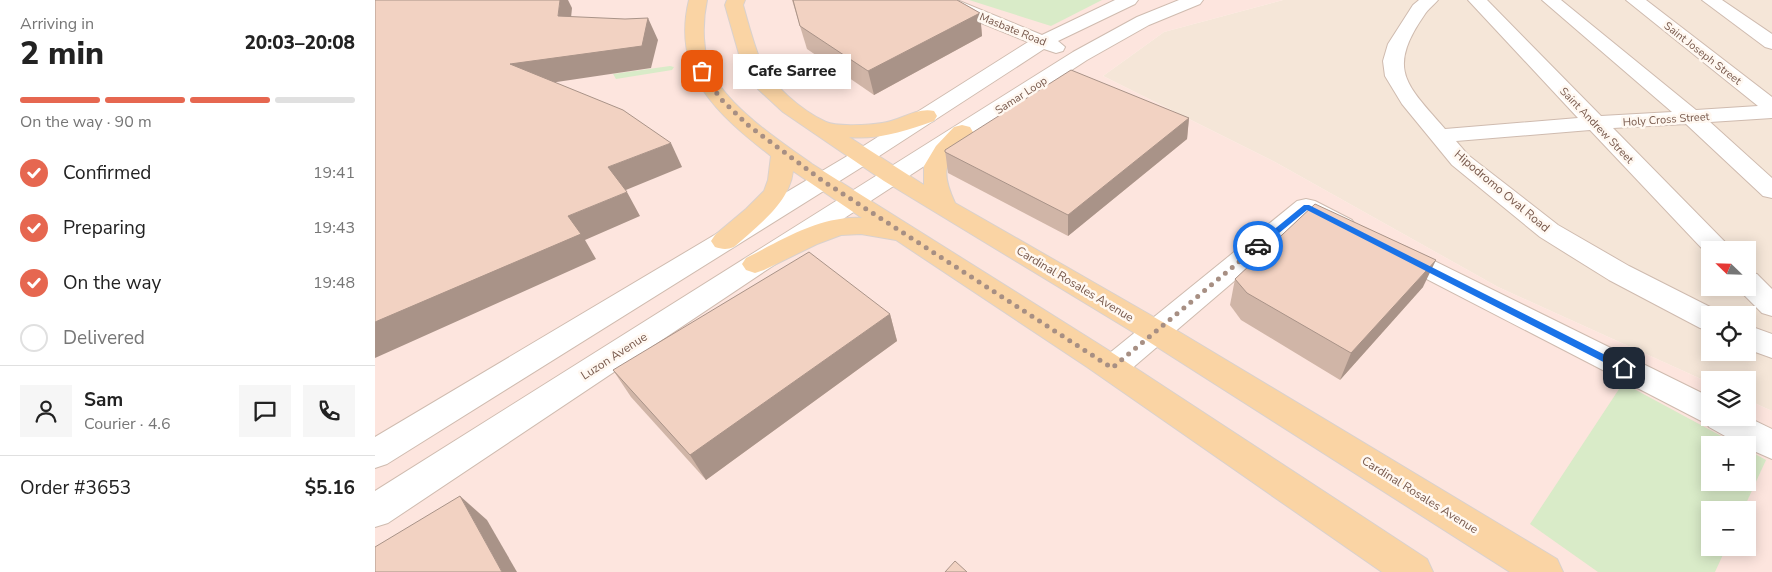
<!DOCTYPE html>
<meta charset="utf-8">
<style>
:root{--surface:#fff;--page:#f6f6f6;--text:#222;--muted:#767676;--line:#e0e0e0;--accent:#e66750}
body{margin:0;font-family:"Nunito Sans",sans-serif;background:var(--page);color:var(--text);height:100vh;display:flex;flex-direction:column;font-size:19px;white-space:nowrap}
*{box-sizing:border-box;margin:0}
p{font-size:16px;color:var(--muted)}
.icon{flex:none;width:28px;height:28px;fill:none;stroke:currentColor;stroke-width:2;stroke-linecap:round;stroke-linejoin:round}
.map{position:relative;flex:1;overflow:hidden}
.drawer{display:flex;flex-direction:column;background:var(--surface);width:375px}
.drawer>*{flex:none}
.needle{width:32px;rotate:293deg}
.fabs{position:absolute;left:1326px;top:241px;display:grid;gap:10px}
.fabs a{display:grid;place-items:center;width:55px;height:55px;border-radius:0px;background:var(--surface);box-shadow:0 2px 12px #0003;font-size:25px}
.pin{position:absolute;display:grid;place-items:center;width:42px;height:42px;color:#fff;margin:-21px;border-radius:10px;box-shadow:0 2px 8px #0006}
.courier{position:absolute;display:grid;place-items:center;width:50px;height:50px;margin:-25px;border:4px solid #1a73e8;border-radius:50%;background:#fff;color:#222;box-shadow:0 1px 6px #0007}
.bubble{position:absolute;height:35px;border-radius:0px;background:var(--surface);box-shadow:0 2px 12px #0003;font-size:16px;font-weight:800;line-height:35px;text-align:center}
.head em{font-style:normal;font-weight:800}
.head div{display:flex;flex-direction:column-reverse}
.head{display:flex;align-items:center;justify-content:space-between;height:85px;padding:0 20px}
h1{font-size:32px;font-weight:800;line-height:38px}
.bar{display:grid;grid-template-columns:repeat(4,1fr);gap:8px 5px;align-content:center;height:60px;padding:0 20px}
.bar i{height:6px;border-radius:4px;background:var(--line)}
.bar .current{background:var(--accent)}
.bar p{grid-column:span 4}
.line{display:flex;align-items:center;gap:12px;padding:0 20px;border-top:1px solid var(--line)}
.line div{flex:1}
.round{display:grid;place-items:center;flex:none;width:52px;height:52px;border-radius:0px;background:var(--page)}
ol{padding:0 20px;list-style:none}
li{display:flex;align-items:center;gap:15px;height:55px}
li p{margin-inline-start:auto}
li .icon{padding:5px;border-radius:50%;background:var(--accent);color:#fff;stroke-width:4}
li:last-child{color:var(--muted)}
li i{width:28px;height:28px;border:2px solid var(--line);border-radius:50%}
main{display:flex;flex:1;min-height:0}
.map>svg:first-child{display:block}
.residential{fill:#f5e6d8;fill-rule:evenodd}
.commercial{fill:#fde5de;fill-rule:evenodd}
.green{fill:#d9ebc8}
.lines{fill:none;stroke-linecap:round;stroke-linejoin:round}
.minor-casing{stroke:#cfbbaf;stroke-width:2}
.major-casing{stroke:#d9d1cd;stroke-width:2}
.minor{fill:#fff;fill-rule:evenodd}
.major{fill:#fad4a4;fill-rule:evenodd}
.wall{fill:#d0b5a7}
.shaded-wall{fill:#a99388}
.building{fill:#f2d2c2;stroke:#a99388}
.route{fill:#1a73e8}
.done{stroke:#a78f83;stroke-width:5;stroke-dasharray:0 9}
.labels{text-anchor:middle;stroke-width:5;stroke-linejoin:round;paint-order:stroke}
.far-street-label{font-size:11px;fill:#78594c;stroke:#fff8f1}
.street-label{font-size:12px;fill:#78594c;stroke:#fff8f1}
</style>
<main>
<section class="drawer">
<div class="head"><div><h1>2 min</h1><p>Arriving in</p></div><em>20:03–20:08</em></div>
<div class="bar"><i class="current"></i><i class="current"></i><i class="current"></i><i></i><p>On the way · 90 m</p></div>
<ol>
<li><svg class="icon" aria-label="check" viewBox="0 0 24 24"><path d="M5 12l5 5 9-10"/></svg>Confirmed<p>19:41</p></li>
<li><svg class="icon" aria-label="check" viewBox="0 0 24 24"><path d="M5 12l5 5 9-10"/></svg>Preparing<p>19:43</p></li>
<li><svg class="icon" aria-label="check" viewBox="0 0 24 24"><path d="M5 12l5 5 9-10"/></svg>On the way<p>19:48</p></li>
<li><i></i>Delivered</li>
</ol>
<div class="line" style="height:90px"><a class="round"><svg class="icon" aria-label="person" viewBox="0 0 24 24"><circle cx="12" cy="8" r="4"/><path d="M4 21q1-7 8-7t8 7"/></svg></a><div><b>Sam</b><p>Courier · 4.6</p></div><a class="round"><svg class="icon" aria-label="chat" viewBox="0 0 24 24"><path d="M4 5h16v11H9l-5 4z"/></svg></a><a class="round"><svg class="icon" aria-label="phone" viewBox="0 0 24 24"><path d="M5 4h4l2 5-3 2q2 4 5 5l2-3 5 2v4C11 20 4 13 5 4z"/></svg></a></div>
<div class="line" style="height:65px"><div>Order #3653</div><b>$5.16</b></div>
</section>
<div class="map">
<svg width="1397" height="572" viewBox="0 0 1397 572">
<rect width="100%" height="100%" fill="#fdf4ea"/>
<!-- residential -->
<path class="residential" d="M908,0H1397V411L1373,400L1372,380H1335V383L1123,287L900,162L728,76L789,32ZM1335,250H1372V288H1335ZM1335,315H1372V352H1335Z"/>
<!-- commercial -->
<path class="commercial" d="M0,0H908L789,32L728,76L900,162L1123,287L1335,383V418H1372L1373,400L1397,411V572H0ZM1335,445H1372V482H1335ZM1335,510H1372V548H1335Z"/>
<!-- green -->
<g class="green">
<polygon points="594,0 727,0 676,26"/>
<polygon points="295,66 299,67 297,70 241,79 238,74"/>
<polygon points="1248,383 1363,445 1335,445 1335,482 1372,482 1373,450 1391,460 1368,510 1335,510 1335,548 1351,548 1340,572 1223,572 1155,524"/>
</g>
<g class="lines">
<!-- minor casing -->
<g class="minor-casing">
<g id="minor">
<polygon points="564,0 582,0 667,35 740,0 763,0 760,4 683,41 690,47 688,51 681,53 669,49 495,162 12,464 0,468 0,437 479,152 653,42 569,8"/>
<polygon points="804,0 828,0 825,4 774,25 712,60 471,217 13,523 0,527 0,491 698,52 762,17"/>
<path d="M1044,0H1063C1059,5 1053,9 1050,14C1011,70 1031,84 1070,129L1203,118L1093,0H1112L1226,116L1297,112L1167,0H1186L1321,110L1383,106L1251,0H1271L1397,97V118L1335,122L1397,178V198L1388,196L1311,124L1238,128L1352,244L1356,250H1335V257L1215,130L1081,141L1093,155L1183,225L1254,266L1345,312L1347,315H1335V331L1325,328L1234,280L1165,237L1077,165L1027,104L1010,76L1008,61L1013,44L1038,5Z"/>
<polygon points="1327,0 1347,0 1397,34 1397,49 1390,47"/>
<path d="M931,199L940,201L977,220L981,226L977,232C961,236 947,226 933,218L748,376L737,380L726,376L722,368L726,360L922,201Z"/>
<polygon points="1022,244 1031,247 1335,397 1335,418 1372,417 1397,429 1397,459 1372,448 1372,445 1366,445 1334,427 1332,424 1013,259 1009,253 1013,247"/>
<polygon points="1372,272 1382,274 1397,289 1397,316 1387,313 1362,288 1372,288"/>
<polygon points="1372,325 1397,334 1397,358 1372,349"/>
</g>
</g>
<!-- major casing -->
<g class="major-casing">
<g id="major">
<path d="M314,0H332C327,23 327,54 338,75C356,109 407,143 437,164L733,350L1052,559L1058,572H1007L712,367L521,240L486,234L466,235L442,244L389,270L380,273L371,270L367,264L371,258C407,240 446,215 487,218L418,171C415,198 393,217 374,234C369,238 364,243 359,247C352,250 346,249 340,247L336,241L340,235L371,209L389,191L393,180L396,156C343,114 296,75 314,0Z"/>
<path d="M352,0H370L368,5C373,23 378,42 385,60C395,84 427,111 451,122C461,127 495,125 507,123C525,121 541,107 559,111L562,116L559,121C530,131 505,140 474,137L549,185V166L561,146L579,127L587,125L595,127L598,132C576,163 561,161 580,203L791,324L1182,559L1188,572H1135L771,340L509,181L408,112L383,89L366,61L350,5Z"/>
</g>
</g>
<!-- minor -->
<use href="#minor" class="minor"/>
<!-- major -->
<use href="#major" class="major"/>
</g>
<!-- wall -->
<g class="wall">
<polygon points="417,0 582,0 605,13 607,36 499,95 432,49"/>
<polygon points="814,118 812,139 693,236 573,173 570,150"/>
<polygon points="860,279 1048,287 965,380 866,320 855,305"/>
<polygon points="515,314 522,341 331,480 256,397 238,370"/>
</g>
<!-- shaded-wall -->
<g class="shaded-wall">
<polygon points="185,0 193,0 197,8 194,38 183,16"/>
<polygon points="605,13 607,36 499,95 493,71"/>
<polygon points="273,18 283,40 276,68 148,87 135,64"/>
<polygon points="814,118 812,139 693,236 693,215"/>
<polygon points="296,143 307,167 246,192 233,167"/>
<polygon points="252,192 265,216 210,240 221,259 0,358 0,322 193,216"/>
<polygon points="1061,260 1048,287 965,380 976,353"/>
<polygon points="515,314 522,341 331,480 315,455"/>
<polygon points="85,496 112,520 142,572 127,572"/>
</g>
<!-- building -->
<g class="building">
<polygon points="0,0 185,0 183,16 250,19 273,18 267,46 135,64 248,110 296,143 233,167 252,192 193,216 206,234 0,322"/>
<polygon points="418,0 582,0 605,13 493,71 425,26"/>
<polygon points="696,70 814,118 693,215 570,152 570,150"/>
<polygon points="940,204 1061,260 976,353 872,293 860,279"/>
<polygon points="434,252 515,314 315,455 238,370"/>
<polygon points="85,496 127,572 0,572 0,547"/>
<polygon points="580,561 592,572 570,572"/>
</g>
<!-- route -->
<polygon class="route" points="929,205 934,205 1252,366 1253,368 1249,372 1246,371 932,210 886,248 880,248 880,245"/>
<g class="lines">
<!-- done -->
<polyline class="done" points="327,71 330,78 347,100 374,126 448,181 737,368 883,246"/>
</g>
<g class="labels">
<!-- far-street labels -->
<g class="far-street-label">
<text transform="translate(638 29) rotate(22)" y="4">Masbate Road</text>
<text transform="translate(1328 53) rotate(38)" y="4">Saint Joseph Street</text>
<text transform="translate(646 95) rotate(-33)" y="4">Samar Loop</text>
<text transform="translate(1291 119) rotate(-4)" y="4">Holy Cross Street</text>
<text transform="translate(1222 125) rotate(46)" y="4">Saint Andrew Street</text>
</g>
<!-- street labels -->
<g class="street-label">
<text transform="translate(1127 191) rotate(40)" y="4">Hipodromo Oval Road</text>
<text transform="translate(700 284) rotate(31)" y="4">Cardinal Rosales Avenue</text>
<text transform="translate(239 356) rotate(-33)" y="4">Luzon Avenue</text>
<text transform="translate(1045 495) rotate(32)" y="4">Cardinal Rosales Avenue</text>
</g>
</g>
</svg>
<div class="fabs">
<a><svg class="needle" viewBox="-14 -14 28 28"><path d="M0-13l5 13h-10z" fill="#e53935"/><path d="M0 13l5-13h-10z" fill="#767676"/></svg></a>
<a><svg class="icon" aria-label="locate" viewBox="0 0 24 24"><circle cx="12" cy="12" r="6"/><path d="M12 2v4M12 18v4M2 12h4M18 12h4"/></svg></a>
<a><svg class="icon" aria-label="layers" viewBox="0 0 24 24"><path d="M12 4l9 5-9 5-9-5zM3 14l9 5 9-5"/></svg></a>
<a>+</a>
<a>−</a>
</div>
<div class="pin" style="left:327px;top:71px;background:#ea580c"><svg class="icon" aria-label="bag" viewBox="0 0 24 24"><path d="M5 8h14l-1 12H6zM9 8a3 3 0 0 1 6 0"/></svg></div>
<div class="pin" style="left:1249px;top:368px;background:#1f2937"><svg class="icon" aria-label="home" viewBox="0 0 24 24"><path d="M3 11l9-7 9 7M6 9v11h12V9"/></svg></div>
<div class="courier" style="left:883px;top:246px"><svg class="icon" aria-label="car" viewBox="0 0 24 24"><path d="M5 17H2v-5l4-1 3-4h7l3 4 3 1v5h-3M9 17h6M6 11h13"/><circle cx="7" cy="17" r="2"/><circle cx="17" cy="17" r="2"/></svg></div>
<div class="bubble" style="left:358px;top:54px;width:118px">Cafe Sarree</div>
</div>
</main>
